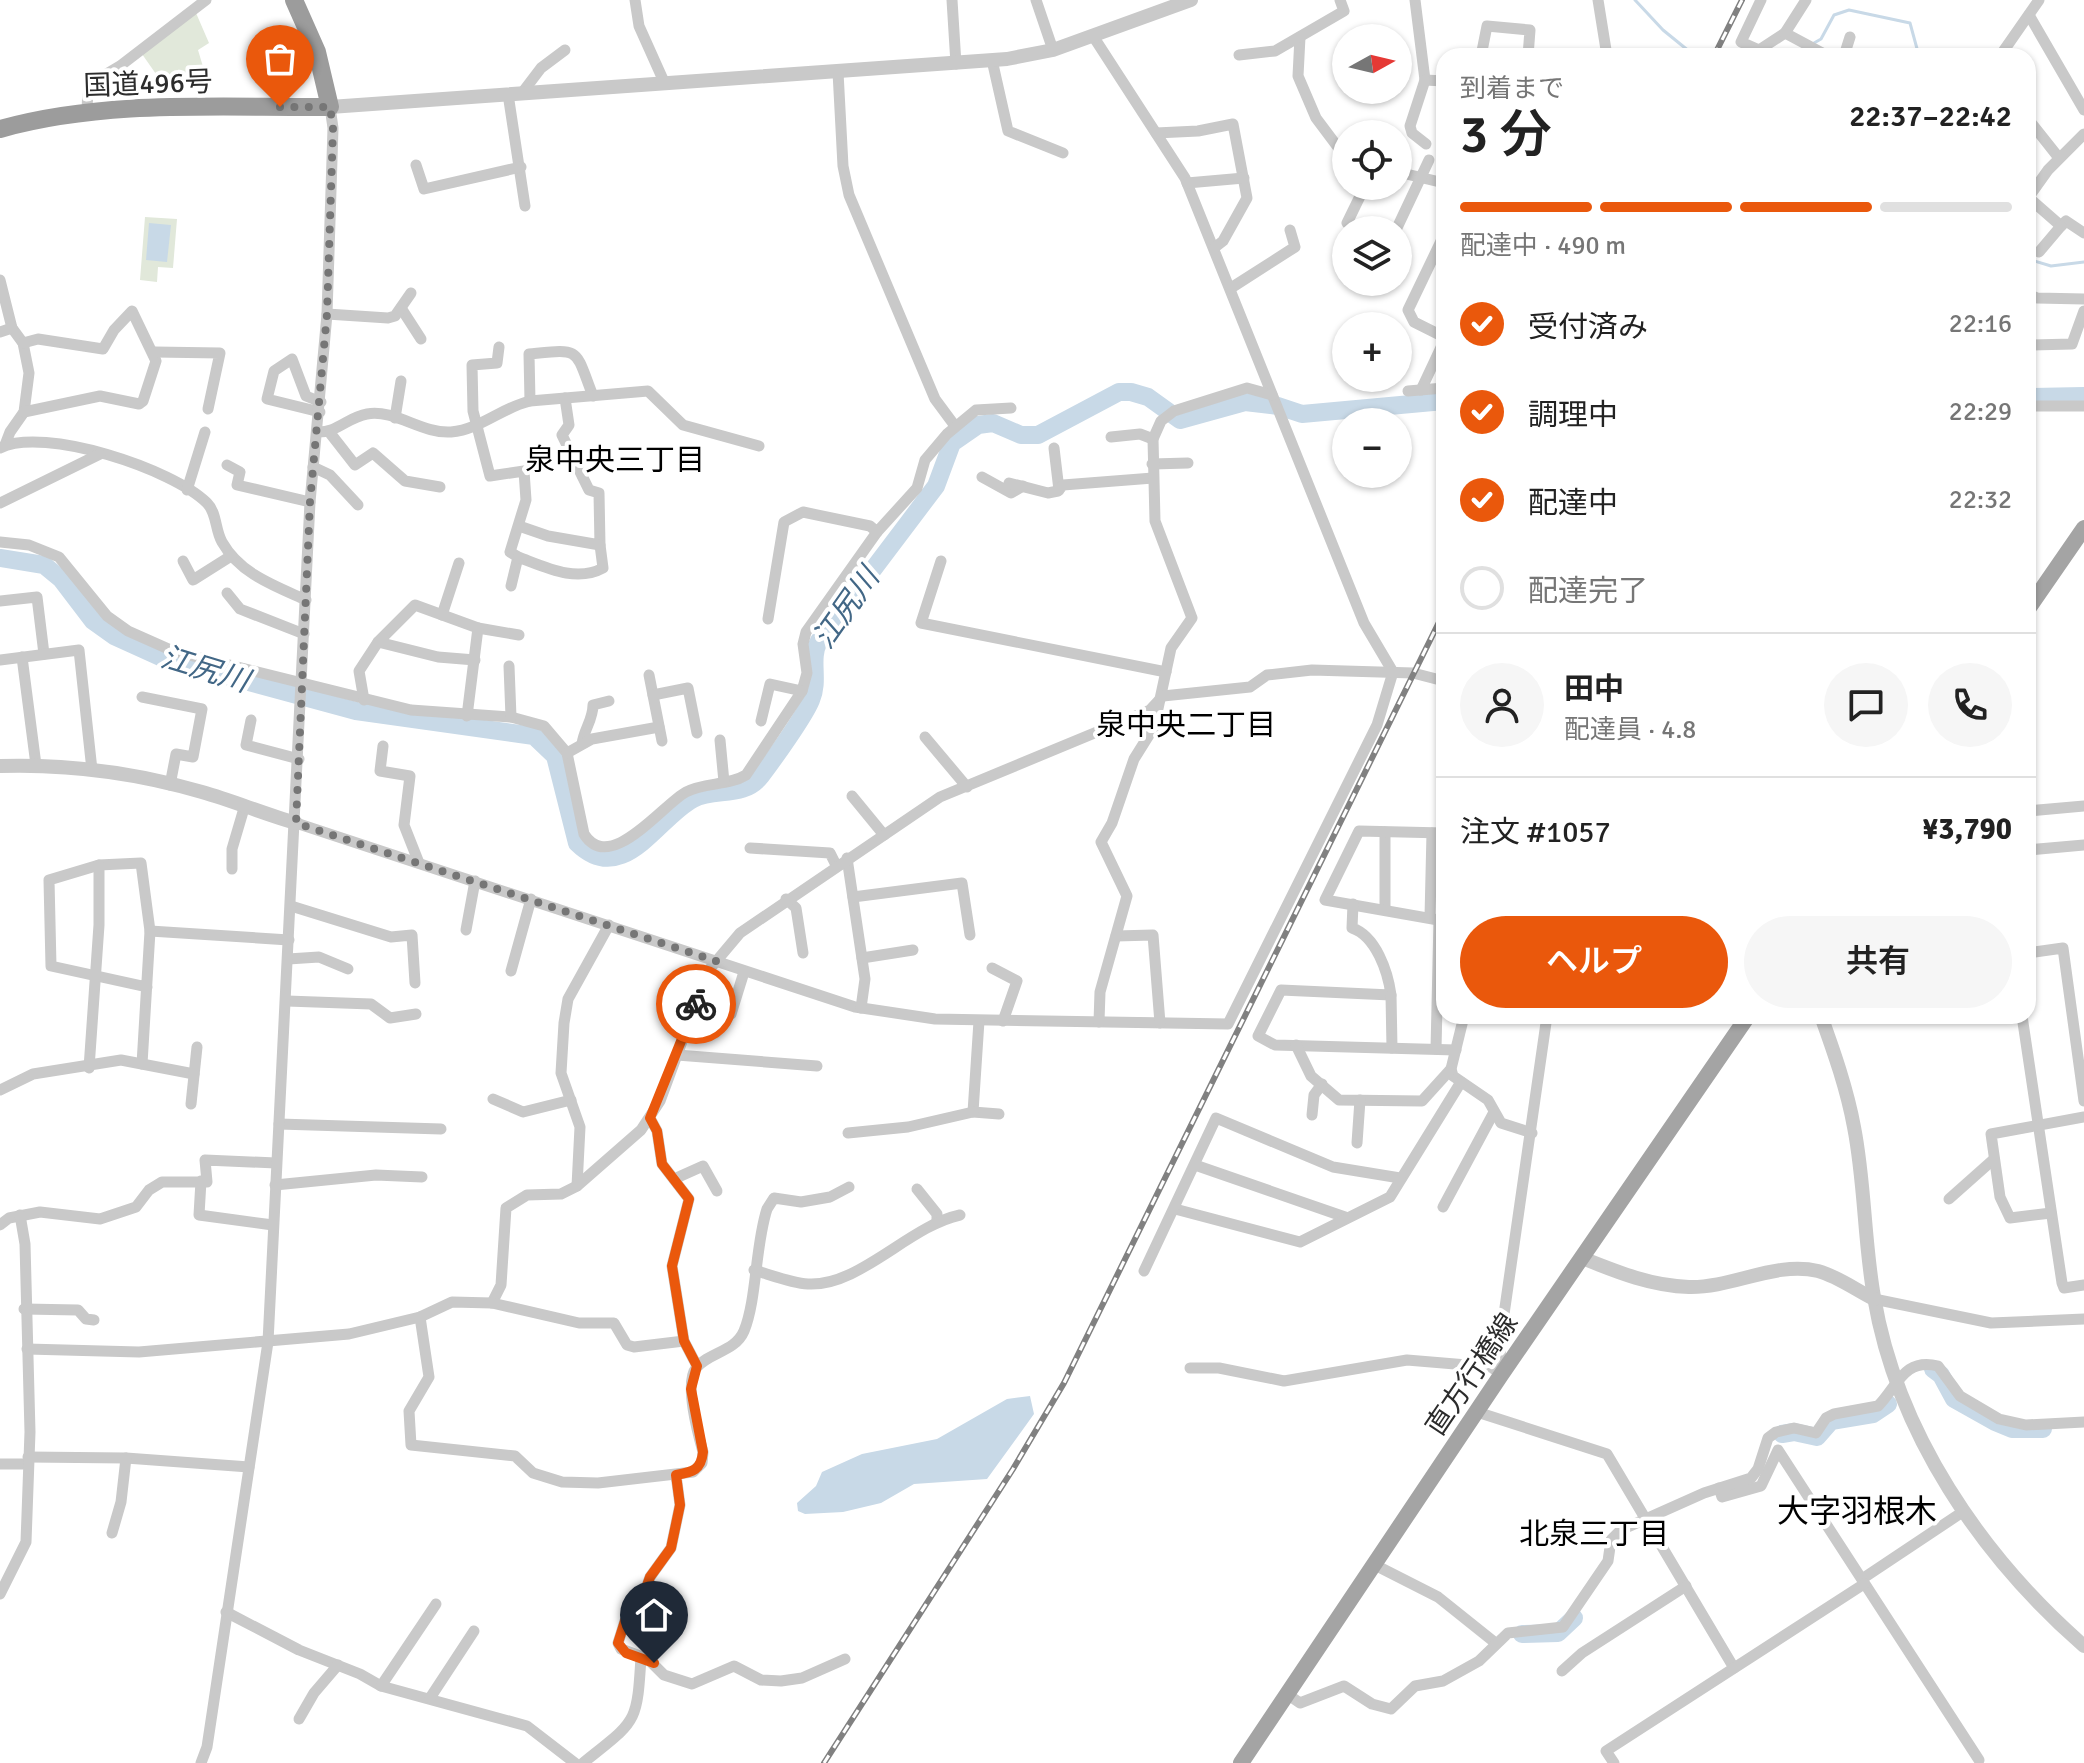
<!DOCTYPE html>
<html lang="ja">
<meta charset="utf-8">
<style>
:root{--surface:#fff;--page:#f6f6f6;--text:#222;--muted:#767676;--line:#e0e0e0;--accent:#ea580c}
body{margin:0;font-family:Signika,"Noto Sans JP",sans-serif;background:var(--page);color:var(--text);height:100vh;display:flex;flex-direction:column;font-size:30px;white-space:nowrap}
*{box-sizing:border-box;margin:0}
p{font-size:26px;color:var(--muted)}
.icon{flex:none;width:44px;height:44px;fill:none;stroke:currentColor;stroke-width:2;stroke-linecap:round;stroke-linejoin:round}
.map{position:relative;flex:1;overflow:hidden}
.drawer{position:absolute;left:1436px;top:48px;width:600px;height:976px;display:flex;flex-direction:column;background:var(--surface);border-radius:24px;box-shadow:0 2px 6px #0004}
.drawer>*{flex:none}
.needle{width:52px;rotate:82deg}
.buttons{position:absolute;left:1332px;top:24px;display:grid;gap:16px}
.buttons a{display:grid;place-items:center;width:80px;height:80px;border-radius:50%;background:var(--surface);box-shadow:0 2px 6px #0004;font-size:40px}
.pin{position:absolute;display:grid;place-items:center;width:68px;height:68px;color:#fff;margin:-82px -34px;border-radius:50% 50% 50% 0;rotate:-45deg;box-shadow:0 0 8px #0007}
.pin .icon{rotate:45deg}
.courier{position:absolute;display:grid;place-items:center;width:80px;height:80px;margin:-40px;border:6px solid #ea580c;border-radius:50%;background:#fff;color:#222;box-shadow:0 2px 10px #0007}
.summary em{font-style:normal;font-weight:600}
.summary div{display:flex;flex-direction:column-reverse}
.summary{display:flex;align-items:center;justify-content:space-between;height:136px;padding:0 24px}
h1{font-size:52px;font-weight:600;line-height:60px}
.bar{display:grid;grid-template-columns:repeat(4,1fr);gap:12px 8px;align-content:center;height:96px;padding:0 24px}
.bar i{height:10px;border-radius:6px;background:var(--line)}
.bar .current{background:var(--accent)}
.bar p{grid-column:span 4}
.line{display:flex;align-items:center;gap:20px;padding:0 24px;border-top:2px solid var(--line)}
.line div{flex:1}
.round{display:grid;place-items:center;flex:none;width:84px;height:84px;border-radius:42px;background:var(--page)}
ol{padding:0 24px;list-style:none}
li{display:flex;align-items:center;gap:24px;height:88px}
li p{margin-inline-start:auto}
li .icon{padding:8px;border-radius:50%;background:var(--accent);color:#fff;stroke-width:4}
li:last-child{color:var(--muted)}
li i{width:44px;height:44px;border:4px solid var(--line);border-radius:50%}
.action{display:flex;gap:16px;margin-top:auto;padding:16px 24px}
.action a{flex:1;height:92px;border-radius:48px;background:var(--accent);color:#fff;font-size:32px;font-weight:600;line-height:92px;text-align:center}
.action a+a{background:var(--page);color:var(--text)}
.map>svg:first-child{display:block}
.green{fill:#e1e8da}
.water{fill:#c8d9e7}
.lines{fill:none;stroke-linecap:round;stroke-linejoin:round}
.stream{stroke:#c8d9e7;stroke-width:3}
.river{stroke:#c8d9e7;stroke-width:18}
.minor{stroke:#c9c9c9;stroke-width:11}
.tertiary{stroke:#c9c9c9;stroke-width:14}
.primary{stroke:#a4a4a4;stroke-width:16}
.trunk{stroke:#9c9c9c;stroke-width:18}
.rail-casing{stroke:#818181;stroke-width:6}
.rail{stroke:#fff;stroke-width:3;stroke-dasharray:9;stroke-linecap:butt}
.done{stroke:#767676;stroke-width:8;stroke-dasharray:0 14.4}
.route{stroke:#ea580c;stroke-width:10}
.labels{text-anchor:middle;stroke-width:8;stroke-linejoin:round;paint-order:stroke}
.street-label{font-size:28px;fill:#2c2c2c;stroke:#fff}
.neighbourhood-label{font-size:30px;fill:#000;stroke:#fff}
.water-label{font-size:30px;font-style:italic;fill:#426786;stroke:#fff}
.quarter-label{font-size:32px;fill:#000;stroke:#fff}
</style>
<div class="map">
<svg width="2084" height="1763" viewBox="0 0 2084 1763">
<rect width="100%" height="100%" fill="#fff"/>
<!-- green -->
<g class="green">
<polygon points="196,13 209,43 198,50 204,70 168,76 156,74 142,54"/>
<polygon points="145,217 177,219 173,268 158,267 157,282 140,280"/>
</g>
<!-- water -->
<g class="water">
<polygon points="149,223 171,225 167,262 146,260"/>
<polygon points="1030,1396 1034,1414 987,1479 914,1484 881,1503 843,1512 805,1514 798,1511 797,1503 816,1486 822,1472 862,1454 937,1439 1007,1399"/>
</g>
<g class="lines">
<!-- stream -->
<g class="stream">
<polyline points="1635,0 1663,30 1695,56"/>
<polyline points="1814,43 1821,39 1834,15 1849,10 1910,23 1919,56"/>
<polyline points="1794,56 1808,48"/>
<polyline points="2028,259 2051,266 2084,262"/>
</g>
<!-- river -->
<g class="river">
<polyline points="2028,397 2084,396"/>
<path d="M0,558L44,565L61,579L93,621L114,636L167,660L356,711L534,736L555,756L577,843C623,888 657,818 693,799C715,787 743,799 761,776C773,760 804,717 811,700C820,679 809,660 819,641L936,486L952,443L978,425L993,423L1021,435H1038L1119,392H1131L1148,397L1180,420L1245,402L1278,406L1302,414L1444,401"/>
<polyline points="1933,1369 1941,1375 1954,1399 1995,1422 2012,1429 2043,1429"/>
<polyline points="1782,1434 1794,1432 1817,1437 1831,1421 1873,1414 1888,1404"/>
<polyline points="1522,1634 1558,1633 1574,1618"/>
</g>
<!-- minor -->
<g class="minor">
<polyline points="635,0 639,26 665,84"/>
<polyline points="952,0 956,64"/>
<polyline points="1036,0 1053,50"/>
<polyline points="1415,0 1425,80 1444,81"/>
<polyline points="1598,0 1607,56"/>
<polyline points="1761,0 1741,42 1759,50 1785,33"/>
<polyline points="1806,0 1785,33 1828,56"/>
<polyline points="2029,15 2084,110"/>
<polyline points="1093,36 1185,178 1364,623 1393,672"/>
<polyline points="1300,37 1298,76 1316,118 1346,158"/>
<polyline points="1239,55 1275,51 1344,11 1340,0"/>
<polyline points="1481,56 1487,26 1530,30 1528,56"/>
<polyline points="1844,56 1850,37"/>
<polyline points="2000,56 2039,0"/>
<polyline points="992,60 1008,131 1063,153"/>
<polyline points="838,72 843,166 849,195 935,399 955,426"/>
<polyline points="1425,80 1410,126 1412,133 1426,144"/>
<polyline points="522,93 541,68 565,50"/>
<polyline points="508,94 525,206"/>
<polyline points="87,112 88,85 120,66 206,0"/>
<polyline points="2028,119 2059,158"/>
<polyline points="1156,133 1198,131 1233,124 1247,198 1223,241 1214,248"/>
<polyline points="416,165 424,189 521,167"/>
<polyline points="1398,172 1444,183"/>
<polyline points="1187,183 1244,178"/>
<polyline points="2028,198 2048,170 2084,134"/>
<polyline points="2029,198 2061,226 2066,221 2084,233"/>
<polyline points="1353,230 1347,223 1365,186"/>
<polyline points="1396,230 1429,160"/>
<polyline points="1444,235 1408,310 1414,322 1444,337"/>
<polyline points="2039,252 2061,226"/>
<polyline points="0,280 12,328 23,343 29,373 24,412 10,432 5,445"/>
<polyline points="1231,288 1295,247 1290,230"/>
<polyline points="2028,294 2037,298 2084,299"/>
<polyline points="401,308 421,339"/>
<polyline points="327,314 388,318 395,316 411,293"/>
<polyline points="0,332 12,328"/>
<polyline points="23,343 38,339 103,349 114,330 132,311 156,361 143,401 139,404 100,396 24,412"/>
<polyline points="2028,345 2072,344 2084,311"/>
<polyline points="499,347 497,363 472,365 473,411 490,476 524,471 526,500 510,552 518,557 511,586"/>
<polyline points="155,352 220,353 208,409"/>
<polyline points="1421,390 1444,341"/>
<polyline points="1408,391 1444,388"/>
<path d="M530,401L529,354C582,349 574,347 593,396"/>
<polyline points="2028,406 2084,406"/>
<polyline points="320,412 267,399 274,371 292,359 306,396 321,402"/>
<polyline points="395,418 401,381"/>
<path d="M317,432C337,433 348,417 367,414C395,409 422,434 451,432C481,429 501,408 530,401L648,391L683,425L759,446"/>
<polyline points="330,433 355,465 373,453 405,481 440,487"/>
<polyline points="1111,437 1140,434 1153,439"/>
<path d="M0,448C44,426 173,469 207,503C217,513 215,530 222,542C240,574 275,586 306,600"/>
<polyline points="1054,448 1059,490"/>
<polyline points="1152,464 1188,463"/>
<polyline points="227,465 240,472 237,485 310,502"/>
<polyline points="313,467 330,475 358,505"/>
<polyline points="982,477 1011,493 1023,486"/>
<polyline points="1009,483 1048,493 1058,491 1063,485 1153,478"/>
<polyline points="187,490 205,432"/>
<polyline points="0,503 100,454"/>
<polyline points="519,526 548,536 600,545 599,493 589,490 562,435 569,425 565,398"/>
<path d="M0,542L29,545L59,557L107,616L128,631L173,651L411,710L511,717L544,726L567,753L584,834C610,875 662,805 686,792C705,782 728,786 746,775L802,691L807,673L803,644L806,632L877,532"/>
<path d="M518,557C545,567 576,583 603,568L600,545"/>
<polyline points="183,561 193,580 231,556"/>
<polyline points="941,561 921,623 1166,672"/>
<polyline points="227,593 240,609 304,634"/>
<polyline points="0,601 37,597 44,654"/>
<polyline points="442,615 459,563"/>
<polyline points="768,619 784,522 803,512 870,526 877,532 917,488 925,460 947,434 976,410 1011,408"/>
<polyline points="478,628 519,635"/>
<polyline points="378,642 438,657 475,660"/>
<polyline points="22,657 36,765"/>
<polyline points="0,660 79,650 92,770"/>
<polyline points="509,666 511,717"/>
<polyline points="649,675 662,741"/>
<polyline points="653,695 688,688 697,733"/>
<polyline points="142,697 202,709 193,757 176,754 170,785"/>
<polyline points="364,700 359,671 378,642 415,605 478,628 467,716"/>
<polyline points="251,720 246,745 299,759"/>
<polyline points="761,721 770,684 802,691"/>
<polyline points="925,737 967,787"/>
<polyline points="720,740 724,782"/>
<path d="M582,744C584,729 593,720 593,705L609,701"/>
<polyline points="383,746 380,771 410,776 404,825 419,863"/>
<polyline points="567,753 592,739 659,727"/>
<polyline points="852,796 884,835"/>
<polyline points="2028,811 2084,806"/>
<polyline points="296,823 855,1007 935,1019 1228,1024 1377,725 1393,672"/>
<polyline points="1385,832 1385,910"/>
<polyline points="1444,833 1359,831 1325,900 1444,921"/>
<polyline points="750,848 830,853 836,865"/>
<polyline points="2028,850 2084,845"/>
<polyline points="847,858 865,979 861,1008"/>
<polyline points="232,869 232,849 245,805"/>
<polyline points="853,897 962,883 970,935"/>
<polyline points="786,899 796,908 803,953"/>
<path d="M1353,904L1352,928C1376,936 1388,972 1391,995L1281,990L1258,1036L1275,1045L1456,1050"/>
<polyline points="291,906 391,937 412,935 415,983"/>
<polyline points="1430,917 1432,833"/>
<polyline points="466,930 475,881"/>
<polyline points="150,931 289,940"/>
<polyline points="1116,936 1153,935 1160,1023"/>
<polyline points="2028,953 2063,948 2084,1101"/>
<polyline points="862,958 913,950"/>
<polyline points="288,959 319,957 348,969"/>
<polyline points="992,968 1017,981 1003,1021"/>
<polyline points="511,971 531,899"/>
<polyline points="1391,995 1392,1048"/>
<polyline points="287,1001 371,1004 390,1018 416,1014"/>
<polyline points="731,1014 744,972"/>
<polyline points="1464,1016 1451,1069 1453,1076 1488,1100 1501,1123 1532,1133"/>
<polyline points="2022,1016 2062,1283 2064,1288 2084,1285"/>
<polyline points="979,1021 973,1112 999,1114"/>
<polyline points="1099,1022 1100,992 1127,896 1101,842 1112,823 1134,759 1154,727 1171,648 1192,618 1155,521 1153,439 1161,421 1174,411 1247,388 1272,395"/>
<polyline points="1296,1045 1311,1076 1339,1100 1422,1101 1451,1069"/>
<polyline points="1436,1049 1439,920"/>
<polyline points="677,1055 817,1066"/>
<polyline points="142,1064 150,931 141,863 99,865 49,880 51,966 147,987"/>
<polyline points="89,1068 99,925 99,865"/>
<polyline points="0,1090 33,1074 121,1060 194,1074"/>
<polyline points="493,1099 523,1112 571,1100"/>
<polyline points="191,1104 197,1047"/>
<polyline points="1312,1115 1314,1095 1322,1084"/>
<polyline points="650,1118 657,1131 662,1164 689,1199 672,1266 684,1341 697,1366"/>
<polyline points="279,1124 441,1129"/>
<polyline points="848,1133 908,1127 973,1112"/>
<polyline points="1357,1143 1360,1100"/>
<polyline points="1195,1165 1345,1217"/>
<polyline points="674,1179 703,1166 717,1191"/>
<polyline points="201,1181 199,1215 273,1225"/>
<polyline points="275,1185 376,1175 422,1177"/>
<polyline points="577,1186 580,1127 561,1073 564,1023 568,999 609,925"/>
<polyline points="917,1189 937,1214 937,1220"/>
<polyline points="1949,1199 1994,1159"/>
<polyline points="1443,1207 1494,1112"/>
<polyline points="1175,1209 1300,1242 1390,1197 1461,1082"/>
<polyline points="2051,1213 2010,1218 2000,1197 1991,1134 2084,1117"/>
<polyline points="0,1225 9,1218 40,1212 100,1219 136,1207 149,1190 162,1182 207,1182 205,1160 276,1163"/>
<path d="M754,1270C771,1275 791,1283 808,1284C859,1287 909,1226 960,1215"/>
<polyline points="1144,1271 1216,1118 1333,1167 1400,1178"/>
<polyline points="1874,1299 1991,1323 2084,1319"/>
<polyline points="492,1303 501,1285 506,1208 527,1195 561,1194 577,1186 641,1130 660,1101 708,971 740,933 940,797 1150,710 1163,696 1250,687 1267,675 1312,670 1413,673 1444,681"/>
<polyline points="24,1309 78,1310 86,1319 94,1320"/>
<path d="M420,1317L429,1377L409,1411L411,1445L515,1456L533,1473L562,1482L598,1483L693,1472L702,1463L703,1452C698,1434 684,1383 696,1368C709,1352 735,1352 744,1331C757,1299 755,1246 767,1209L774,1198L801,1202L830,1197L849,1187"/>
<polyline points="27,1349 139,1352 349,1334 420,1317 452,1302 492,1303 579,1323 614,1323 627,1345 634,1347 684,1341"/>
<polyline points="1190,1368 1219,1368 1284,1381 1407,1360 1491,1367 1501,1374"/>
<polyline points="1501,1375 1500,1342 1547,1016"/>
<polyline points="1477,1412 1607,1454 1734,1668"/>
<polyline points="28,1457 126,1458 249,1467"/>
<polyline points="0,1464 26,1464"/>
<polyline points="676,1475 680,1505 671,1548 650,1577 642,1600 625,1621 618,1643 621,1649 648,1659 664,1675 692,1684 734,1666 761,1680 781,1681 802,1678 845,1659"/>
<polyline points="1719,1488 1722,1497 1761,1486 1778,1450 1979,1760"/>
<polyline points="112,1533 121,1502 126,1458"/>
<polyline points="1373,1564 1438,1597 1493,1641"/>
<polyline points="1862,1579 1964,1511"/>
<polyline points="0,1594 26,1542 30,1432 25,1244 20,1215"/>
<polyline points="226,1612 299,1650 360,1674 381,1686 527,1726 575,1763"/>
<polyline points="1562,1671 1582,1653 1686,1586"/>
<polyline points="381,1686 436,1604"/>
<path d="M1287,1694L1300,1703L1344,1686L1372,1704L1391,1709L1415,1686L1443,1681L1479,1661L1508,1633L1563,1627L1608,1561L1611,1540L1621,1530L1704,1493L1751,1478L1758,1469L1768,1438L1776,1432L1794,1428L1816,1433L1826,1418L1834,1414L1878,1406C1897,1387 1904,1357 1938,1366L1960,1396L1999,1419L2026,1425L2084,1422"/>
<polyline points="430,1698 474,1631"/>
<polyline points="299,1719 314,1693 338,1665"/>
<polyline points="201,1763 207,1747 268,1342 310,502 327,314 333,128 330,107"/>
<path d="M583,1763C636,1720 637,1726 641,1657"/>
<polyline points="1614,1763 1606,1751 1864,1584"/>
</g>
<!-- tertiary -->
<g class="tertiary">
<polyline points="330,107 1007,59 1053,50 1191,0"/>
<path d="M0,766C68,764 137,773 202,792C234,801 264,814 296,823"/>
<path d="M1821,1016C1834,1052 1847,1089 1854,1127C1865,1183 1864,1241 1874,1297C1897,1433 1981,1556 2084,1646"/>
<path d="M1582,1258C1617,1272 1651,1286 1689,1287C1733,1288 1775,1261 1818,1271C1837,1276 1856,1290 1874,1299"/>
</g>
<!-- primary -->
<g class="primary">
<polyline points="2028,609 2084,528"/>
<polyline points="1241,1763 1501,1375 1748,1016"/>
</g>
<!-- trunk -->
<path class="trunk" d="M0,129C107,99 221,108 330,107L317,52L294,0"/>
<!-- rail casing -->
<g class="rail-casing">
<g id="rail">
<polyline points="1714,56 1742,0"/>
<polyline points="824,1763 1013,1469 1064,1383 1444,612"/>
</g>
</g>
<!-- rail -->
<use href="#rail" class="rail"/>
</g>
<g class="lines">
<!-- done -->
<polyline class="done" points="280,107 330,107 333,128 327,314 310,502 296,823 716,961 696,1004"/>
<!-- route -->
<path class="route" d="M654,1663L626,1653L618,1643L625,1621L642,1600L650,1577L671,1548L680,1505L676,1475C693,1472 701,1470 703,1452L691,1389L697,1366L684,1341L672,1266L689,1199L662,1164L657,1131L650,1118L696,1004"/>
</g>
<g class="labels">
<!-- street labels -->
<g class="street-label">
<text transform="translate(148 83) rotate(-2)" y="10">国道496号</text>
<text transform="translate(1471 1374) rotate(-56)" y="10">直方行橋線</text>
</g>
<!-- neighbourhood labels -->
<g class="neighbourhood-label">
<text x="615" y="470">泉中央三丁目</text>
<text x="1186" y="735">泉中央二丁目</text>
<text x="1594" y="1544">北泉三丁目</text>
</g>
<!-- water labels -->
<g class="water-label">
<text transform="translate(846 608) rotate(-55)" y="10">江尻川</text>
<text transform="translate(205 669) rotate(17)" y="10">江尻川</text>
</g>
<!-- quarter labels -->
<g class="quarter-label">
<text x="1857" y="1522">大字羽根木</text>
</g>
</g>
</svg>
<div class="buttons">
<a><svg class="needle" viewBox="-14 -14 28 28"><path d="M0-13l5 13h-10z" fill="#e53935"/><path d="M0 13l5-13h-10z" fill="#767676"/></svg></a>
<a><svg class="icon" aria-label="locate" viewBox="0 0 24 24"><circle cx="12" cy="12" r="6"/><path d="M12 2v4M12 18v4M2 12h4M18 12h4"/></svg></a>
<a><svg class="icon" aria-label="layers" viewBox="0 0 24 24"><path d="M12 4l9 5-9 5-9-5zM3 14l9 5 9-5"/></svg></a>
<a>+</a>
<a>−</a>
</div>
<div class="pin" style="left:280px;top:107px;background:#ea580c"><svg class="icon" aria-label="bag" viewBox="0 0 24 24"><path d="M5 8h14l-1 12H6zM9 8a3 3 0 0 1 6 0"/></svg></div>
<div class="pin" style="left:654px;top:1663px;background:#1f2937"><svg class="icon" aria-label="home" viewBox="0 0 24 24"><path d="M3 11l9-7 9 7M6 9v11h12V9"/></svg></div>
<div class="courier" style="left:696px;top:1004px"><svg class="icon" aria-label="bike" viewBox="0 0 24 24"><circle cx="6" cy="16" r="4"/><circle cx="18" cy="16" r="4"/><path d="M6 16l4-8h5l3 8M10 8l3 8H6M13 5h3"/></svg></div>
<section class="drawer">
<div class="summary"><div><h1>3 分</h1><p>到着まで</p></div><em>22:37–22:42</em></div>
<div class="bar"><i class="current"></i><i class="current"></i><i class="current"></i><i></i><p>配達中 · 490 m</p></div>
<ol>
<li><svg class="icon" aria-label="check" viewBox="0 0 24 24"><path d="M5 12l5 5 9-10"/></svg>受付済み<p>22:16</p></li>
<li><svg class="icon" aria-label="check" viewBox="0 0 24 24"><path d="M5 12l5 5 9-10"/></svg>調理中<p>22:29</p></li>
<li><svg class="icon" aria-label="check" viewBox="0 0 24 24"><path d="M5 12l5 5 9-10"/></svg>配達中<p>22:32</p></li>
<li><i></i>配達完了</li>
</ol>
<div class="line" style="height:144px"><a class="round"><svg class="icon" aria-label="person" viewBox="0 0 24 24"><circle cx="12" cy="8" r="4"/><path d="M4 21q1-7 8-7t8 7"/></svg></a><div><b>田中</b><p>配達員 · 4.8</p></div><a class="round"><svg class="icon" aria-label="chat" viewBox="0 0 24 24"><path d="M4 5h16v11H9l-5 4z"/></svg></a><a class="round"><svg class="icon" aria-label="phone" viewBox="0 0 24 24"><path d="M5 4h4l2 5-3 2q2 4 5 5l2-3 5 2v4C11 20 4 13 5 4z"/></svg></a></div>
<div class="line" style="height:104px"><div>注文 #1057</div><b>¥3,790</b></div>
<div class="action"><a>ヘルプ</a><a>共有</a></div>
</section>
</div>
